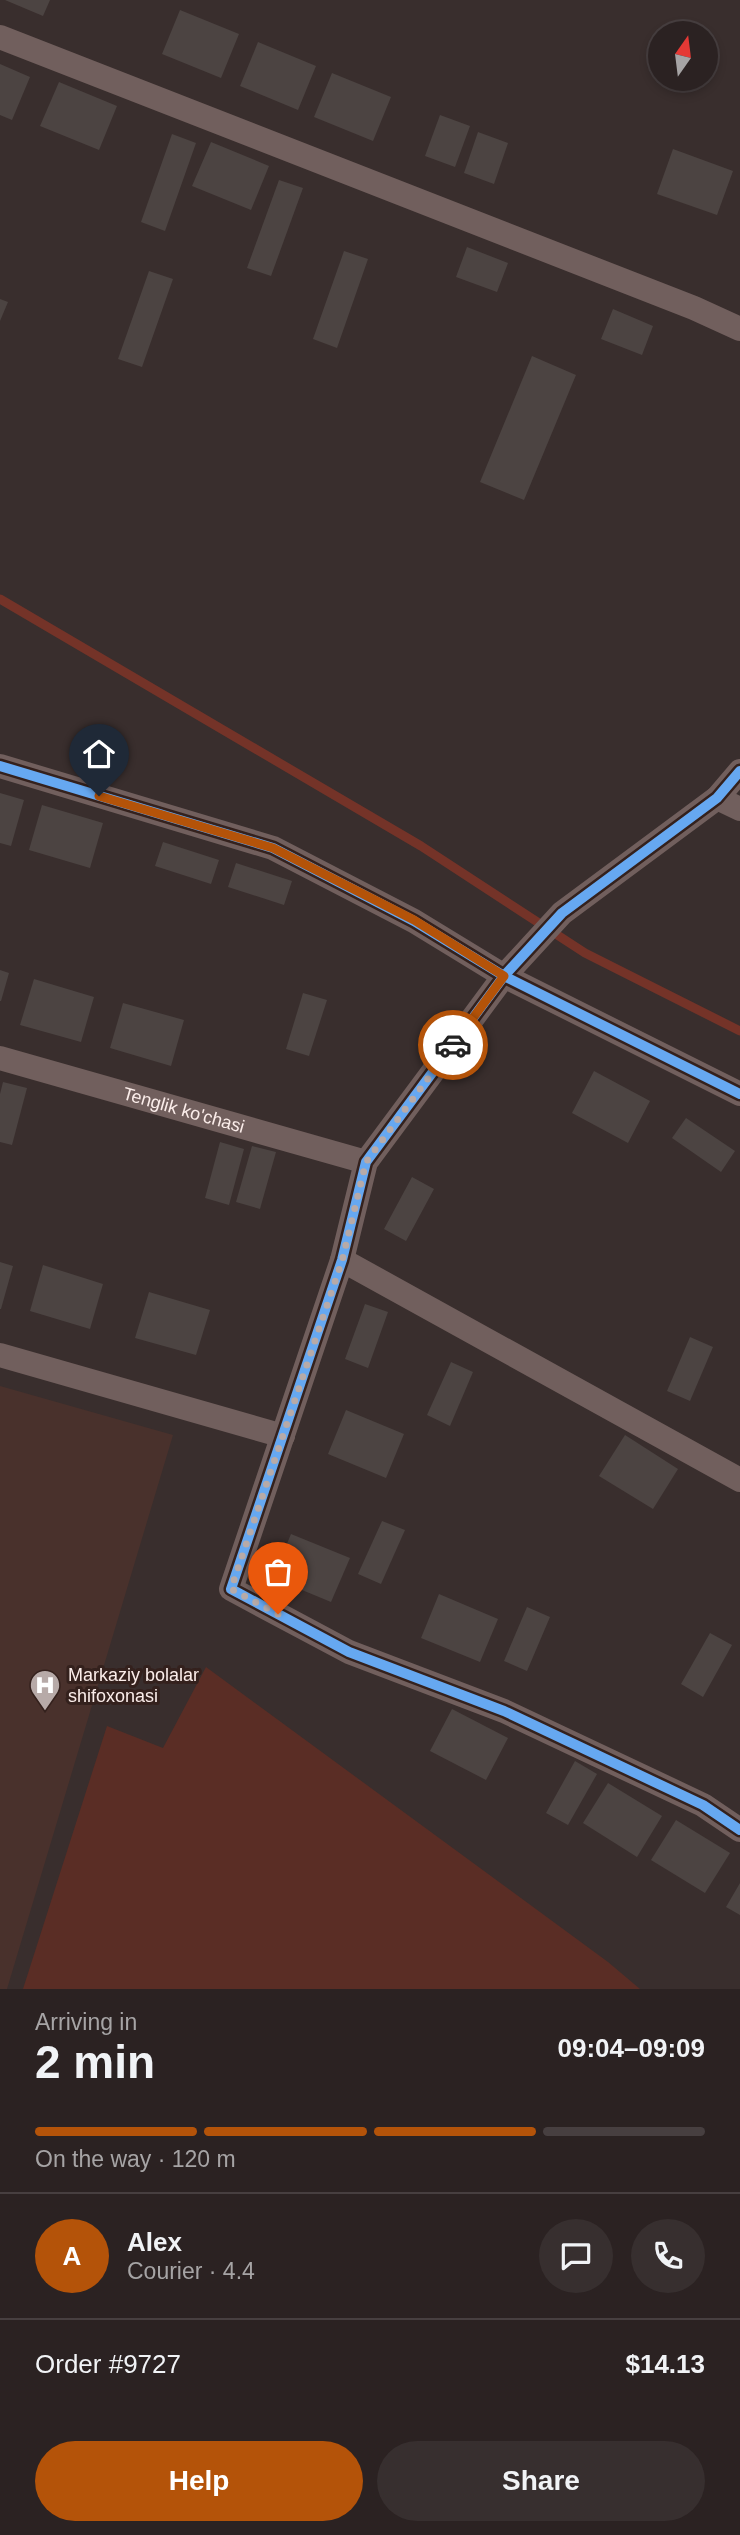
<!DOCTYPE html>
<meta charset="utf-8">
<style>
:root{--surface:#2b2222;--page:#372f2f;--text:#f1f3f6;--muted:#a6a4a5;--line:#473f40;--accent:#b45309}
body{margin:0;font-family:Arial,sans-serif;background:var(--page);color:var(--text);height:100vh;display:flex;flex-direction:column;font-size:26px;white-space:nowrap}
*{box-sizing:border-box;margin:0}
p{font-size:23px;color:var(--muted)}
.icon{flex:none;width:38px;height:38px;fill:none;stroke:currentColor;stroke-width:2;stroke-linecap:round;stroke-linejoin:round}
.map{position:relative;height:1989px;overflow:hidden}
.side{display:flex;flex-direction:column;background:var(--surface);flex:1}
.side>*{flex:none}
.needle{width:46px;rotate:14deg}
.tools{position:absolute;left:648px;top:21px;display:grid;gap:14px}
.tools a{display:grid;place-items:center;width:70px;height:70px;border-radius:50%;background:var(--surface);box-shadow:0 4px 10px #0003,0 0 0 2px var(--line);font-size:35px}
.pin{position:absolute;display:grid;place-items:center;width:60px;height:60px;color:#fff;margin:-72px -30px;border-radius:50% 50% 50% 0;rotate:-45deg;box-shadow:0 0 7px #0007}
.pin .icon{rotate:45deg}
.courier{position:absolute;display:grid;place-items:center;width:70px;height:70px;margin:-35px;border:5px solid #b45309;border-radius:50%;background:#fff;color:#222;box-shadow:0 2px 9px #0007}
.headline em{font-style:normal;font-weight:700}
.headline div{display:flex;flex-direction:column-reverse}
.headline{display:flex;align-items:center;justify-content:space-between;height:119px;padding:0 35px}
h1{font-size:46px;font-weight:700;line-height:52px}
.bar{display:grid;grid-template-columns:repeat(4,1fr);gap:10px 7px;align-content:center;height:84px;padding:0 35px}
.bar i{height:9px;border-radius:5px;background:var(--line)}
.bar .selected{background:var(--accent)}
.bar p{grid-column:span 4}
.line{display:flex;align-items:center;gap:18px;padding:0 35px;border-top:2px solid var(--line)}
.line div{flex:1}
.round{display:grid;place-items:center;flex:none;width:74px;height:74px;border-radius:37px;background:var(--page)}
.button{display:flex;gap:14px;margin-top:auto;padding:14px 35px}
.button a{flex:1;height:80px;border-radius:42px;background:var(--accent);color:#fff;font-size:28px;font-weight:700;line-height:80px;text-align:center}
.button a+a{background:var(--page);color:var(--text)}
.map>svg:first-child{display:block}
.built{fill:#49312c}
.green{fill:#5a2d25}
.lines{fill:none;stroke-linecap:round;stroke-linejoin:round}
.stream{stroke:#743328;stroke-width:9}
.building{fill:#4c4442}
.street{stroke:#715f5d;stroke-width:24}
.cycleway-casing{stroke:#34211d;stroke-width:15}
.cycleway{stroke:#66a8f1;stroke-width:10}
.done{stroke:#b7aaa8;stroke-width:7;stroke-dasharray:0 12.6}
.route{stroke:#b45309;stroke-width:9}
.labels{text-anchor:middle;stroke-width:6;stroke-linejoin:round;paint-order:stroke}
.street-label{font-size:18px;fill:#fbedea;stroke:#34211d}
.poi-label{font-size:18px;fill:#fbedea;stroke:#34211d;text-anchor:start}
</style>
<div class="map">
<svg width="740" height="1989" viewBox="0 0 740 1989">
<rect width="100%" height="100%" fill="#392e2d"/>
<!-- built -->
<polygon class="built" points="0,1386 173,1435 7,1989 0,1989"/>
<!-- green -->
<polygon class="green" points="206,1667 608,1962 640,1989 23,1989 107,1726 163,1748"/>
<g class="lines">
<!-- stream -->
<polyline class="stream" points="0,599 421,846 585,953 740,1031"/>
</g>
<!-- building -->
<g class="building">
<polygon points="5,0 50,0 43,16"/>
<polygon points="180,10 239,34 221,78 162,54"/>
<polygon points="258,42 316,66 298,110 240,86"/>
<polygon points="0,64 30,77 12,120 0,115"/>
<polygon points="332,73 391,97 373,141 314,117"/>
<polygon points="59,82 117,106 99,150 40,126"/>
<polygon points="440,115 470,126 455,167 425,156"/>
<polygon points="478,132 508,143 494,184 464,173"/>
<polygon points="172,134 196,143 165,231 141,222"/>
<polygon points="211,142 269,166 251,210 192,186"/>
<polygon points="673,149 733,171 717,215 657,194"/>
<polygon points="279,180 303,188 271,276 247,268"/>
<polygon points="467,247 508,263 497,292 456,277"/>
<polygon points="344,251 368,259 337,348 313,339"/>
<polygon points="149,271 173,279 142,367 118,359"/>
<polygon points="0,299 8,302 0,321"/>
<polygon points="613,309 653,326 642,355 601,339"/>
<polygon points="532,356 576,375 524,500 480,482"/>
<polygon points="0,793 24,800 11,846 0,843"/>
<polygon points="42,805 103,823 90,868 29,850"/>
<polygon points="163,842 219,860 211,884 155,866"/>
<polygon points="236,863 292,881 284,905 228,887"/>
<polygon points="0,970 9,973 1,1001 0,1001"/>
<polygon points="34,979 94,997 81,1042 20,1025"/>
<polygon points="303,993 327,1000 309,1056 286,1049"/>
<polygon points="123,1003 184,1020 171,1066 110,1048"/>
<polygon points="594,1071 650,1101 628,1143 572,1113"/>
<polygon points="3,1082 27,1088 12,1145 0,1142 0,1094"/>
<polygon points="686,1118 735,1151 721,1172 672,1138"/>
<polygon points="220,1142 244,1149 229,1205 205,1198"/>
<polygon points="252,1146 276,1152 260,1209 236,1202"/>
<polygon points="412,1177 434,1189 406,1241 384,1229"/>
<polygon points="0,1262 13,1266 1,1309 0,1309"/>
<polygon points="43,1265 103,1284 90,1329 30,1311"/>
<polygon points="149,1292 210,1310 196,1355 135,1338"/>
<polygon points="365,1304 388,1312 368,1368 345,1359"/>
<polygon points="690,1337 713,1347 690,1401 667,1391"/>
<polygon points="451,1362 473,1372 450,1426 427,1415"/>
<polygon points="346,1410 404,1434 386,1478 328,1454"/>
<polygon points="625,1435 678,1469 653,1509 599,1476"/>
<polygon points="382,1521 405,1530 381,1584 358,1574"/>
<polygon points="291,1534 350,1558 331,1602 273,1578"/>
<polygon points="439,1594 498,1619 480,1662 421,1638"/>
<polygon points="527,1607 550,1617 527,1671 504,1661"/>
<polygon points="710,1633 732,1645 703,1697 681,1684"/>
<polygon points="452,1709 508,1738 486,1780 430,1751"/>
<polygon points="575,1761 597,1774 568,1825 546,1813"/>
<polygon points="608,1783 662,1816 637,1857 583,1823"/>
<polygon points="676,1820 730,1853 705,1893 651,1860"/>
<polygon points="740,1883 740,1915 726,1907"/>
</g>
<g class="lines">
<!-- street -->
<g class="street">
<polyline points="0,37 694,308 740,329"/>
<polyline points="0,766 273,848 414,921 504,976 740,1094"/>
<polyline points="740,771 717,798 562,913 504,976 366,1162 342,1260 231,1589 349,1652 504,1711 703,1805 740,1830"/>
<polyline points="717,798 740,809"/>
<path id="s1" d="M0,1058L366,1162"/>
<polyline points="342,1260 740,1480"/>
<polyline points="0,1355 283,1436"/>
</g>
<!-- cycleway casing -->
<g class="cycleway-casing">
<g id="cycleway">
<polyline points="0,766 273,848 414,921 504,976 740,1094"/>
<polyline points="740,771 717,798 562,913 504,976 366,1162 342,1260 231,1589 349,1652 504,1711 703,1805 740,1830"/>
</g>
</g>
<!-- cycleway -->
<use href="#cycleway" class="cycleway"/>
</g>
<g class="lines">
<!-- done -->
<polyline class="done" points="278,1614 231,1589 342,1261 366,1162 453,1045"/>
<!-- route -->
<polyline class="route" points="99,796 273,848 414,920 504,976 453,1045"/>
</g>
<!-- icons -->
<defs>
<g id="hospital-pin" transform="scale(1.575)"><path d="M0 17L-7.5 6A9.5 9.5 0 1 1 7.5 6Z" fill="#b7aaa8" stroke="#34211d"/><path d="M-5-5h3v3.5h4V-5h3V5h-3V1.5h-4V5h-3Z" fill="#fff"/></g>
</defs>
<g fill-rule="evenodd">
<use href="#hospital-pin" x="45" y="1685"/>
</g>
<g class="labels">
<!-- street labels -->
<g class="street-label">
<text dy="6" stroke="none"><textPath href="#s1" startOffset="191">Tenglik ko'chasi</textPath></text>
</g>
<!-- poi labels -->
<g class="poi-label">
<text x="68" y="1681">Markaziy bolalar<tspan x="68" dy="21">shifoxonasi</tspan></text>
</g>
</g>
</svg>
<div class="tools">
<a><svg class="needle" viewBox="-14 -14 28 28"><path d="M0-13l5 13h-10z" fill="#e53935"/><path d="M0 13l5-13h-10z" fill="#a6a4a5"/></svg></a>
</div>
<div class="pin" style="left:278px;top:1614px;background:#ea580c"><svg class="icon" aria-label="bag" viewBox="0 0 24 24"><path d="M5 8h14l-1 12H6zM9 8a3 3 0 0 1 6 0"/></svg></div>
<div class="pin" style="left:99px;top:796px;background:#1f2937"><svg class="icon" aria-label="home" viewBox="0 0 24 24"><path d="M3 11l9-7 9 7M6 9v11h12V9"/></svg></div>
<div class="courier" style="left:453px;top:1045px"><svg class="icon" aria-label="car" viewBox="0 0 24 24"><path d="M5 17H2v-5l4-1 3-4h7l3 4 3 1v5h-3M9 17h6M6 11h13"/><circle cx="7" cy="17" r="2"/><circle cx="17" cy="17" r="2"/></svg></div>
</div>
<section class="side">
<div class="headline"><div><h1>2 min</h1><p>Arriving in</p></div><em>09:04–09:09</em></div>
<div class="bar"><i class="selected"></i><i class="selected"></i><i class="selected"></i><i></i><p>On the way · 120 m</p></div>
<div class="line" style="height:126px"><b class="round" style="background:var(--accent);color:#fff">A</b><div><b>Alex</b><p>Courier · 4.4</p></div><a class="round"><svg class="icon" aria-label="chat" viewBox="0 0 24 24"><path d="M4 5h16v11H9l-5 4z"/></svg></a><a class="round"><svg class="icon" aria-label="phone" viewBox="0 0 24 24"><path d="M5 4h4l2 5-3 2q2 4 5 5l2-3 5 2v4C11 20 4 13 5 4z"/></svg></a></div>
<div class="line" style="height:91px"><div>Order #9727</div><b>$14.13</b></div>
<div class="button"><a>Help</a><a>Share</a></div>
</section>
